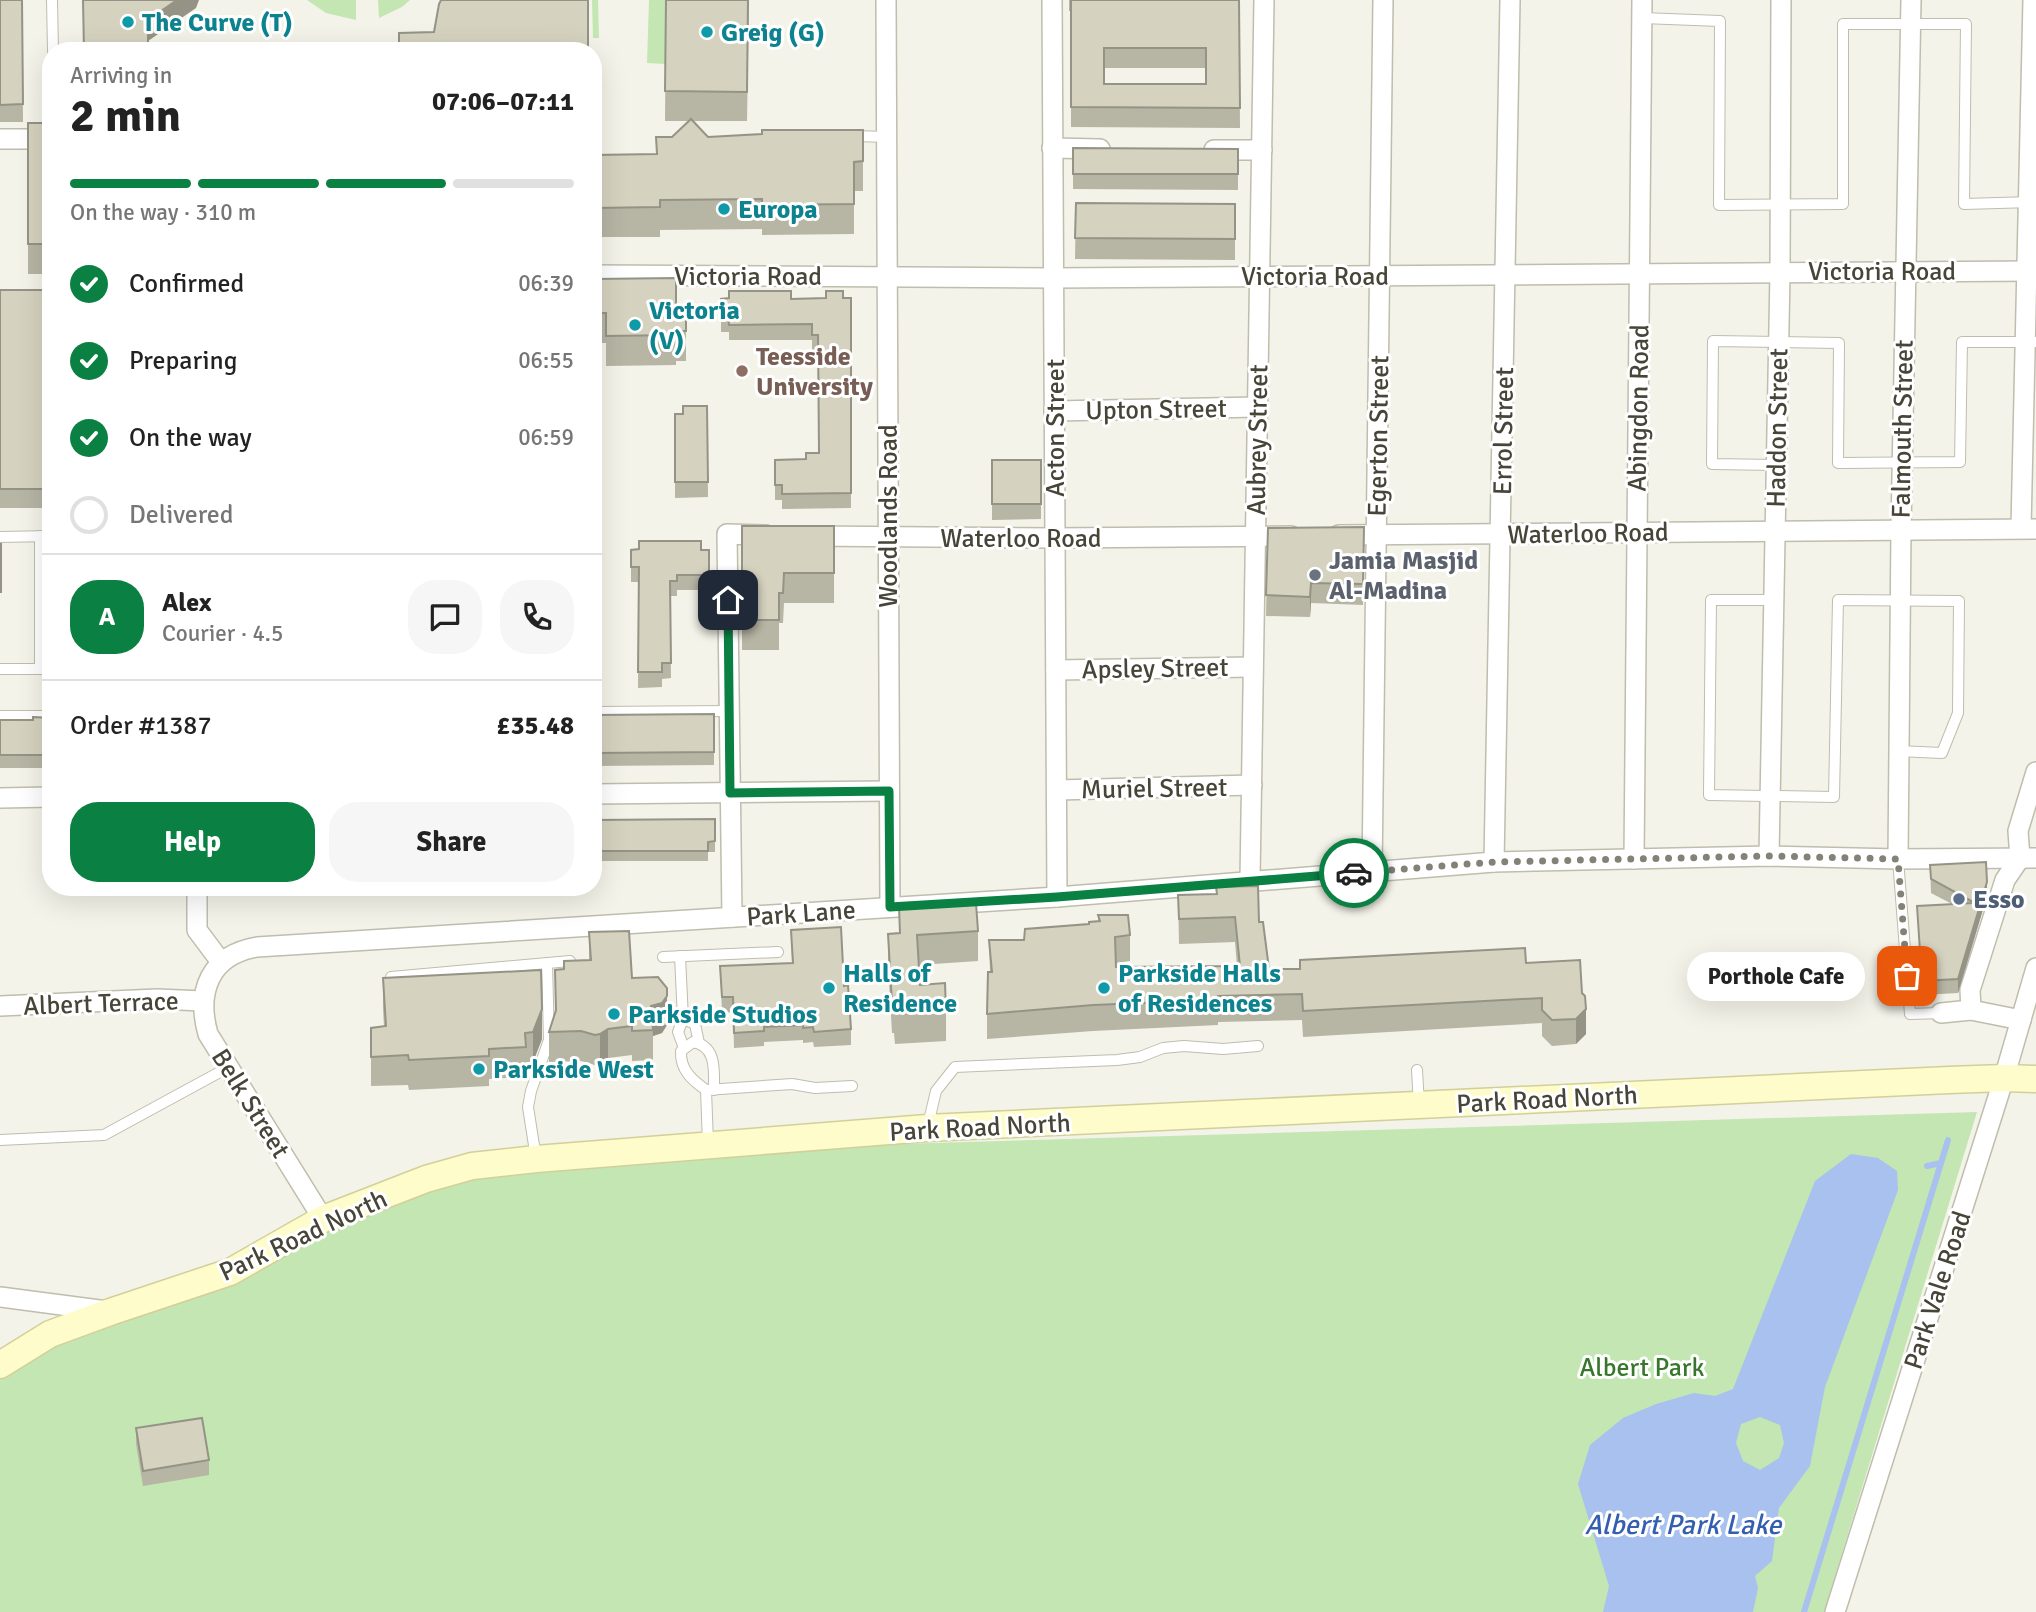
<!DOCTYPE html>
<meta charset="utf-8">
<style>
:root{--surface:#fff;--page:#f6f6f6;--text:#222;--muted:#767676;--line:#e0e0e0;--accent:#0b8043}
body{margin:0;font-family:Signika,sans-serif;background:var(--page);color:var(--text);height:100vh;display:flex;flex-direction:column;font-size:26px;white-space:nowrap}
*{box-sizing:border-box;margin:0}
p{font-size:23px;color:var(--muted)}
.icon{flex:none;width:38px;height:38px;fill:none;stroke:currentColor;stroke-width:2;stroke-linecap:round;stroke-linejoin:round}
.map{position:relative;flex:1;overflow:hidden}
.side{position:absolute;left:42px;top:42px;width:560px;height:854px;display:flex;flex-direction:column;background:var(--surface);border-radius:28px;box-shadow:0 7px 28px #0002}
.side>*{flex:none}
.pin{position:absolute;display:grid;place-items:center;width:60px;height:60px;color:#fff;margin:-30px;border-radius:14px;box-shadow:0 4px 10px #0006}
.courier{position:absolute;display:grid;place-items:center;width:70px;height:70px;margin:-35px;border:5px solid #0b8043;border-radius:50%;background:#fff;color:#222;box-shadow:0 2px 9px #0007}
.bubble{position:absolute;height:49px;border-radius:24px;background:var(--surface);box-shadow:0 7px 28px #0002;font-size:23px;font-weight:700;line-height:49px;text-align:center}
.head em{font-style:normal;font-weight:700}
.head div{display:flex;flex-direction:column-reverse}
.head{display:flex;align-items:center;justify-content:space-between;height:119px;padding:0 28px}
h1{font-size:46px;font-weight:700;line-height:52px}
.bar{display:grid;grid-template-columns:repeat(4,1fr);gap:10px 7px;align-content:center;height:84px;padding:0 28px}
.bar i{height:9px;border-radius:5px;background:var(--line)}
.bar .on{background:var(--accent)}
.bar p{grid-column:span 4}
.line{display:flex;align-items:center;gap:18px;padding:0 28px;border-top:2px solid var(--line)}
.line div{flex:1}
.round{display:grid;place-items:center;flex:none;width:74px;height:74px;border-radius:28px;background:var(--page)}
ol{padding:0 28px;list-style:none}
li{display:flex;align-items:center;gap:21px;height:77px}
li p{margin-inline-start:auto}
li .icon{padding:7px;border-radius:50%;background:var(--accent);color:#fff;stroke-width:4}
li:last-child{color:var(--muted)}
li i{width:38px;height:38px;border:4px solid var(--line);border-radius:50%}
.primary-button{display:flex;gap:14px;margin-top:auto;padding:14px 28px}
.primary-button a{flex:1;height:80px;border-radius:28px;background:var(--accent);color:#fff;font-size:28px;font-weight:700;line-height:80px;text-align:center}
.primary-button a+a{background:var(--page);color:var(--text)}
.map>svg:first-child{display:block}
.green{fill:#c3e6b3}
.water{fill:#a8c1ee;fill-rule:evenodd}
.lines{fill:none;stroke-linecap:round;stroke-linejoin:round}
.stream{stroke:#a8c1ee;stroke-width:6}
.lane-casing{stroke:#bfbdac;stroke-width:12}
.street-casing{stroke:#bfbdac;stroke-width:22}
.secondary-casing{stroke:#d2d09a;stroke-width:29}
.lane{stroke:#fff;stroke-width:10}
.street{stroke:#fff;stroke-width:19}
.secondary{stroke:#fdfcca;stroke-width:26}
.wall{fill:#b7b5a4;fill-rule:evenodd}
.shaded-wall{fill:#959386}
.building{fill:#d5d2bf;stroke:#959386;stroke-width:2;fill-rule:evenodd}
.done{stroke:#848276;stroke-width:7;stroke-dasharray:0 12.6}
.route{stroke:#0b8043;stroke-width:9}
.culture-dot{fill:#0f9aa8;stroke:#fff;stroke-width:2.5}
.education-dot{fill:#8d6e63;stroke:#fff;stroke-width:2.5}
.worship-dot{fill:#6b7280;stroke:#fff;stroke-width:2.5}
.service-dot{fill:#5c6f8a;stroke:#fff;stroke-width:2.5}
.labels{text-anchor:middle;stroke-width:6;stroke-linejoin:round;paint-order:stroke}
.culture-label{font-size:26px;font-weight:bold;fill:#0d838f;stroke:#fff;text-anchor:start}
.street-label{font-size:26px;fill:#474538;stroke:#fff}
.education-label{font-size:26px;font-weight:bold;fill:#785e54;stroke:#fff;text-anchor:start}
.worship-label{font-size:26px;font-weight:bold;fill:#5b616d;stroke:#fff;text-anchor:start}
.service-label{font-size:26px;font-weight:bold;fill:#4e5e75;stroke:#fff;text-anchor:start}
.park-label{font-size:26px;fill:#37772c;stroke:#fff}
.water-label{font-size:28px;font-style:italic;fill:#345eb0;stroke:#fff}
</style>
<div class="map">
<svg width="2036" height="1612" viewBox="0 0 2036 1612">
<rect width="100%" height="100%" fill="#f4f3e9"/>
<!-- green -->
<g class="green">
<polygon points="307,0 356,0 356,20 326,13"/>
<polygon points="378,0 410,0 402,7 379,18"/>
<polygon points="592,0 598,0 599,38 593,38"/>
<polygon points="649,0 666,0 666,64 647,63"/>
<polygon points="1977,1112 1824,1612 0,1612 0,1380 19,1357 463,1157"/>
</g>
<!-- water -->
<path class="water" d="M1851,1154L1878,1158L1897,1171L1898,1190L1825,1387L1810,1466L1779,1508L1772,1561L1755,1576L1758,1588L1753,1612H1603L1609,1586L1578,1484L1590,1445L1623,1418L1656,1404L1694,1393L1715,1396L1733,1389L1815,1181ZM1760,1417L1780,1425L1784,1443L1779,1458L1760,1470L1743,1461L1736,1443L1741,1424Z"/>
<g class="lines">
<!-- stream -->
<g class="stream">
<polyline points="1927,1166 1941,1163"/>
<polyline points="1804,1612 1948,1140"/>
</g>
<!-- lane casing -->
<g class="lane-casing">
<g id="lane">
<polyline points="52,0 53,51"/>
<polyline points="1642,18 1720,21 1719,205 1843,204 1843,24 1966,24 1964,204 2032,202"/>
<polyline points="854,136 887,137"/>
<polyline points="1776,465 1712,464 1713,341 1839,343 1838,463 1960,462 1962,342 2036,342"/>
<polyline points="40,536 40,669"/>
<polyline points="0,537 51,536"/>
<polyline points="1774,600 1711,600 1709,795 1834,797 1838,600 1959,601 1958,713 1942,753 1898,751"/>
<polyline points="0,669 51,669"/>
<polyline points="593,712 729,711"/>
<polyline points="0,716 51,716"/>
<polyline points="1898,859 1910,1014 1941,1013"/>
<polyline points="680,956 683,1019"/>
<polyline points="663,957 778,952"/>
<polyline points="391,977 570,961"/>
<polyline points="684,1048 678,1032 683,1019 695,1024 699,1043"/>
<polyline points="1417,1070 1419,1105"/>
<path d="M706,1090C692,1080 680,1070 681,1051L693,1042C717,1046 714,1071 714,1090"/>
<polyline points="928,1125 936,1091 955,1067 1117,1060 1140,1057 1163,1048 1184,1046 1223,1049 1258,1046"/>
<polyline points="0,1140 104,1135 229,1067"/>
<polyline points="708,1143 706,1090 792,1084 815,1088 852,1086"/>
<polyline points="536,1158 528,1107 531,1091 549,1040 547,963"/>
</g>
</g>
<!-- street casing -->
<g class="street-casing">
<g id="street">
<polyline points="886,0 890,907"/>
<polyline points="1052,0 1057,897"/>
<polyline points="0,139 51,139"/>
<polyline points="1052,148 1100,149"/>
<polyline points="1214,150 1262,150"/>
<polyline points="593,275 1054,278 2036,271"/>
<polyline points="1054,411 1258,407"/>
<polyline points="2021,528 2033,0"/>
<polyline points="1339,535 2036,529"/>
<polyline points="810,536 1055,538 1291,536"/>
<polyline points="1056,670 1253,667"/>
<polyline points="1057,790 1252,785"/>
<polyline points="593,794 889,791"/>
<polyline points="0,798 51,797"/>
<polyline points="1769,856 1780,272 1781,0"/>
<polyline points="1634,859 1642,0"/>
<polyline points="1898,859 1901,529 1911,0"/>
<polyline points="1494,862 1510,0"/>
<polyline points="1372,872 1383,0"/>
<polyline points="1250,880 1264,0"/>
<polyline points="197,887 197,930 221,962"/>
<polyline points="732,917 727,534 766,535"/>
<polyline points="0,1006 157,999 203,1001"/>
<polyline points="1971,1010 1970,990 2005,880 2020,858 2018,831 2036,772"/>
<polyline points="1941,1013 1971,1010 2021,1020"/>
<path d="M323,1219L208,1034C196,991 210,955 257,947L1057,897L1494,862L1769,856L1898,859L2036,858"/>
<polyline points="0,1297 107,1311"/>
<polyline points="1835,1612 2004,1078 2036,968"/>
</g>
</g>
<!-- secondary casing -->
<g class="secondary-casing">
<polyline id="secondary" points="0,1365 50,1334 110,1312 230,1272 323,1219 426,1179 472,1166 536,1159 927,1128 1949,1080 2004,1078 2036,1079"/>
</g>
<!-- lane -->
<use href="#lane" class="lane"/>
<!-- street -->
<use href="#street" class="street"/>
<!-- secondary -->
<use href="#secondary" class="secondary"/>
</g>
<!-- wall -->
<g class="wall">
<polygon points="0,0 22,0 23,122 0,122"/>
<polygon points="666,0 749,0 747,121 693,121 708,137 863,130 863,191 854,191 854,234 762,235 762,229 660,230 660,237 593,237 593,155 656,154 689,121 665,121"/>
<path d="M1069,0H1239L1240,128L1071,127V11H1069ZM1104,68H1206V84H1104Z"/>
<polygon points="399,33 588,51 399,51"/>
<rect x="28" y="123" width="23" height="151"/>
<polygon points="1073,148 1238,149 1238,190 1073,189"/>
<polygon points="1076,203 1235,204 1235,260 1075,259"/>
<polygon points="593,279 676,311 686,331 686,361 676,361 676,365 606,366 606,343 593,343"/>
<rect x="0" y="290" width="51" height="218"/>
<polygon points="851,298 851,508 782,509 782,500 775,500 775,460 806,459 819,453 818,350 812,350 812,340 729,340 729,332 721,332 721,299"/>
<polygon points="707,406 708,497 675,498 675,414 683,414"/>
<polygon points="992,460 1041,460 1041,519 992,520"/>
<polygon points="742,526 834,526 834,603 784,603 783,623 779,623 779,650 742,650"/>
<polygon points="1364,527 1363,605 1311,603 1310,617 1266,616 1268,528"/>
<polygon points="631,550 709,550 709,590 677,590 677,596 670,596 671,678 662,679 662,687 638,688 639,582 631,582"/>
<polygon points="714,714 714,765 593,766 593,715"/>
<polygon points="51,718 51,768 0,768 0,720 33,720"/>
<polygon points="715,819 715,852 708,852 708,861 593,861 593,820"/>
<polygon points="1930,865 1987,896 1958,993 1922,995 1917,906 1952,904 1931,893"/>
<polygon points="1178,895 1259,922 1269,969 1526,963 1582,993 1586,1034 1576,1044 1552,1046 1542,1036 1542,1023 1303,1037 1302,1020 1218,1022 1218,1025 1093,1031 987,1039 987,1014 990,972 989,940 1024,940 1089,924 1098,921 1098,915 1130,935 1130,961 1116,963 1116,967 1237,966 1235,942 1179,944"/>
<polygon points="899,907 978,931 978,961 919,965 920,985 946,1011 946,1041 895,1044 894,1033 892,1033 888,964 888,934 899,933"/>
<polygon points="791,930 844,986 851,1029 851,1045 814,1047 813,1042 803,1043 803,1040 764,1042 764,1046 734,1048 733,1012 722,1013 720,966 792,963"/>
<polygon points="589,932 632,978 667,1025 662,1033 653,1036 653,1060 632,1061 632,1055 608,1058 600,1064 595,1065 581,1061 549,1062 549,1032 556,1013 555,970 564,969 589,960"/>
<polygon points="541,970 542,1039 533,1062 526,1062 526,1077 489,1079 489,1086 409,1090 408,1085 371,1086 371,1028 384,1027 383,1008 383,978"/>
<polygon points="136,1428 209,1460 209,1475 143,1486 136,1444"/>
</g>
<!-- shaded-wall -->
<g class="shaded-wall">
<polygon points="177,0 199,0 196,8 148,41 148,20"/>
<polygon points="1311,583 1311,603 1310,617 1310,597"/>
<polygon points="1987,882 1987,896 1958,993 1958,979"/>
<polygon points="667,996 667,1025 662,1033 653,1036 651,1006"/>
<polygon points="542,1009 542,1039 533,1062 533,1032"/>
<polygon points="1586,1009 1586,1034 1576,1044 1576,1019"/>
<polygon points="608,1029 608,1058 600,1064 600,1034"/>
</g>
<!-- building -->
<g class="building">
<polygon points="0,0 22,0 23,104 0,105"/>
<polygon points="83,0 177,0 148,20 148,51 84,51"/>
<polygon points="441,0 588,0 588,51 434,51 433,47 399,46 399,33 434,32 439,4"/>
<polygon points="666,0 748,0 747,92 665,91"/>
<path d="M1071,0H1239L1240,108L1071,107ZM1104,48H1206V84H1104Z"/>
<polygon points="691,119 708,137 762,134 762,130 863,130 863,161 854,162 854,204 762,205 762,199 660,200 660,207 593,208 593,155 657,154 656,137 672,137"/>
<rect x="28" y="123" width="23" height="121"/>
<polygon points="1073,148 1238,149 1238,174 1073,174"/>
<polygon points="1076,203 1235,204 1235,239 1075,238"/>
<polygon points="676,278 676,311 686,311 686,331 676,331 676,335 606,336 606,313 593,313 593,279"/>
<rect x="0" y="290" width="51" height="199"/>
<polygon points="729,291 791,291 791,299 826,298 826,291 843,291 843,298 851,298 851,493 782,494 782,485 775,485 775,460 806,459 806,453 819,453 818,335 812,335 812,324 729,325 729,317 721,317 721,299 729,298"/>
<polygon points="683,406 707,406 708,482 675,482 675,414 683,414"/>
<rect x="992" y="460" width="49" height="44"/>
<polygon points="742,526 834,526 834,573 784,573 783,593 779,593 779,620 742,620"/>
<polygon points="1364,527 1363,584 1311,583 1310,597 1266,595 1268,528"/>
<polygon points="639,541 701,541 701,550 709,550 709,575 677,575 677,581 670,581 671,663 662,663 662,672 638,672 639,567 631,567 631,550 639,549"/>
<rect x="0" y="544" width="1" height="48"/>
<polygon points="714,714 714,752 593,753 593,715"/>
<polygon points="33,717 51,718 51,755 0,755 0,720 33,720"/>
<polygon points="715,819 715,841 708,842 708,851 593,851 593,820"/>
<polygon points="1986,862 1987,882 1958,979 1922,981 1917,906 1975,903 1931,879 1930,865"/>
<polygon points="1258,886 1259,922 1263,922 1269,969 1300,969 1300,960 1525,948 1526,963 1580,960 1582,993 1585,996 1586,1009 1576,1019 1552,1020 1542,1010 1542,998 1303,1011 1302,994 1218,996 1218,1000 1093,1005 987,1014 988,972 992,972 989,940 1024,940 1025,929 1089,924 1089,922 1100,921 1098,915 1128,915 1130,935 1115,937 1116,967 1240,966 1235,917 1179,919 1178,895 1217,894 1216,887"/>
<polygon points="976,903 978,931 917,935 920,985 945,983 946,1011 895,1014 894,1003 892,1003 888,934 900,933 899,907"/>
<polygon points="841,927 844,986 848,985 851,1029 814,1032 813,1027 803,1028 803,1025 764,1027 764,1031 734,1033 733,997 722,997 720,966 793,963 791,930"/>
<polygon points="629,931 632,978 658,977 667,988 667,996 662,1003 651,1006 653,1030 632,1031 632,1026 608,1029 600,1034 595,1035 581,1031 549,1032 556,1010 555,970 564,969 564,961 591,960 589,932"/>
<polygon points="541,970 542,1009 533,1032 525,1033 526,1047 489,1049 489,1056 409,1060 408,1055 371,1057 371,1028 386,1026 383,978"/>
<polygon points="202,1418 209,1460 143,1471 136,1428"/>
</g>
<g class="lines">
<!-- done -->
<polyline class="done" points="1354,873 1494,862 1769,856 1898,859 1907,976"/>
<!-- route -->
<polyline class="route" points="728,600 730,793 889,791 890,907 1057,897 1354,873"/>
</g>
<!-- markers -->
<g class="culture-dot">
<circle cx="128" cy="22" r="7"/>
<circle cx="707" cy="32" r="7"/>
<circle cx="724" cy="209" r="7"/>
<circle cx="635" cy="325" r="7"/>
<circle cx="829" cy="988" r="7"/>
<circle cx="1104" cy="988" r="7"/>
<circle cx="614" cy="1014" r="7"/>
<circle cx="479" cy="1069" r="7"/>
</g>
<circle class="education-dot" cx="742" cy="371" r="7"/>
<circle class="worship-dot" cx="1315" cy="575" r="7"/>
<circle class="service-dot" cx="1959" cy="899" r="7"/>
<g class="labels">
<!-- culture labels -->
<g class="culture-label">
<text x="142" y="31">The Curve (T)</text>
<text x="721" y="41">Greig (G)</text>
<text x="738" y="218">Europa</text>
<text x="649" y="319">Victoria<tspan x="649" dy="30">(V)</tspan></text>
<text x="843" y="982">Halls of<tspan x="843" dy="30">Residence</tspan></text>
<text x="1118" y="982">Parkside Halls<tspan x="1118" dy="30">of Residences</tspan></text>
<text x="628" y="1023">Parkside Studios</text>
<text x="493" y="1078">Parkside West</text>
</g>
<!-- street labels -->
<g class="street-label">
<text x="1882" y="280">Victoria Road</text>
<text x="748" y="285">Victoria Road</text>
<text x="1315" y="285">Victoria Road</text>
<text transform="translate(1638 408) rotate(-89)" y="9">Abingdon Road</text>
<text transform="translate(1156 409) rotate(-1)" y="9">Upton Street</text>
<text transform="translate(1055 428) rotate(-90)" y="9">Acton Street</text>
<text transform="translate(1777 428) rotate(-89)" y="9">Haddon Street</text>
<text transform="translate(1902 429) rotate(-89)" y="9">Falmouth Street</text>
<text transform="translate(1503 431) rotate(-89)" y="9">Errol Street</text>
<text transform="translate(1378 436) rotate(-89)" y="9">Egerton Street</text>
<text transform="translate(1257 440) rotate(-89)" y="9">Aubrey Street</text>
<text transform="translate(888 516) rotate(-90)" y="9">Woodlands Road</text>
<text transform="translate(1588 533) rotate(-1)" y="9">Waterloo Road</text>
<text x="1021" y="547">Waterloo Road</text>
<text transform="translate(1155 668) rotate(-1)" y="9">Apsley Street</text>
<text transform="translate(1154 788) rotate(-1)" y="9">Muriel Street</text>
<text transform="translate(801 913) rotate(-4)" y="9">Park Lane</text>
<text transform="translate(101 1003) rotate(-2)" y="9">Albert Terrace</text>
<text transform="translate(1547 1099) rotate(-3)" y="9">Park Road North</text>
<text transform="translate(251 1103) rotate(58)" y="9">Belk Street</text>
<text transform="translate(980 1127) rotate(-3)" y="9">Park Road North</text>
<text transform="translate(303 1235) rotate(-25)" y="9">Park Road North</text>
<text transform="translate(1937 1290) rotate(-72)" y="9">Park Vale Road</text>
</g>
<!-- education labels -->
<g class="education-label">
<text x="756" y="365">Teesside<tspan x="756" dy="30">University</tspan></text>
</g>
<!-- worship labels -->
<g class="worship-label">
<text x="1329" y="569">Jamia Masjid<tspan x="1329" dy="30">Al-Madina</tspan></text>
</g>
<!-- service labels -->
<g class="service-label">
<text x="1973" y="908">Esso</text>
</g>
<!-- park labels -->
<g class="park-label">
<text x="1642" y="1376">Albert Park</text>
</g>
<!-- water labels -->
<g class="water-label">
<text x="1683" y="1534">Albert Park Lake</text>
</g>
</g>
</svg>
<div class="pin" style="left:1907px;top:976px;background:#ea580c"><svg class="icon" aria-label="bag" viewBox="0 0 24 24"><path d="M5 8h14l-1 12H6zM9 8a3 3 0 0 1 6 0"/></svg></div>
<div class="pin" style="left:728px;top:600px;background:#1f2937"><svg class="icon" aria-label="home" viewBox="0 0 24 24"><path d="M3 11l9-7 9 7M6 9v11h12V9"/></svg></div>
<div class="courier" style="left:1354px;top:873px"><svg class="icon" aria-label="car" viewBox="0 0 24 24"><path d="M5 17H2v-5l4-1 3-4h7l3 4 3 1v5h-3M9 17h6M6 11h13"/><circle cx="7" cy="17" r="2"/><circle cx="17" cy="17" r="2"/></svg></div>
<div class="bubble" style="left:1687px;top:952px;width:178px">Porthole Cafe</div>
<section class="side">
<div class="head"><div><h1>2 min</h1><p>Arriving in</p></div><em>07:06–07:11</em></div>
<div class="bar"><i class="on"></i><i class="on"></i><i class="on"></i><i></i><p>On the way · 310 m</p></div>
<ol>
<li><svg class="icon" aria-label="check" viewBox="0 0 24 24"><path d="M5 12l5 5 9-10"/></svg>Confirmed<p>06:39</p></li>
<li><svg class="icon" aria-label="check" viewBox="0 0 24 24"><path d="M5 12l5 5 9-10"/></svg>Preparing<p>06:55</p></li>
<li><svg class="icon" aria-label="check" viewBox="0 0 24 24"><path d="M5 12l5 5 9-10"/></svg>On the way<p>06:59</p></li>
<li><i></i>Delivered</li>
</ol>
<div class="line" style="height:126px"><b class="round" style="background:var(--accent);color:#fff">A</b><div><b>Alex</b><p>Courier · 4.5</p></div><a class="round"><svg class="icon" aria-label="chat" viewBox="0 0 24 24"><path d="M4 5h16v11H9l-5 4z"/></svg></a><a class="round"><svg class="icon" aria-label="phone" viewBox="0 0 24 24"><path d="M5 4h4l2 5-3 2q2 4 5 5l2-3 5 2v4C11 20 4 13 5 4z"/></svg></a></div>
<div class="line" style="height:91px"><div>Order #1387</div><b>£35.48</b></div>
<div class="primary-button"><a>Help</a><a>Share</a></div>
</section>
</div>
